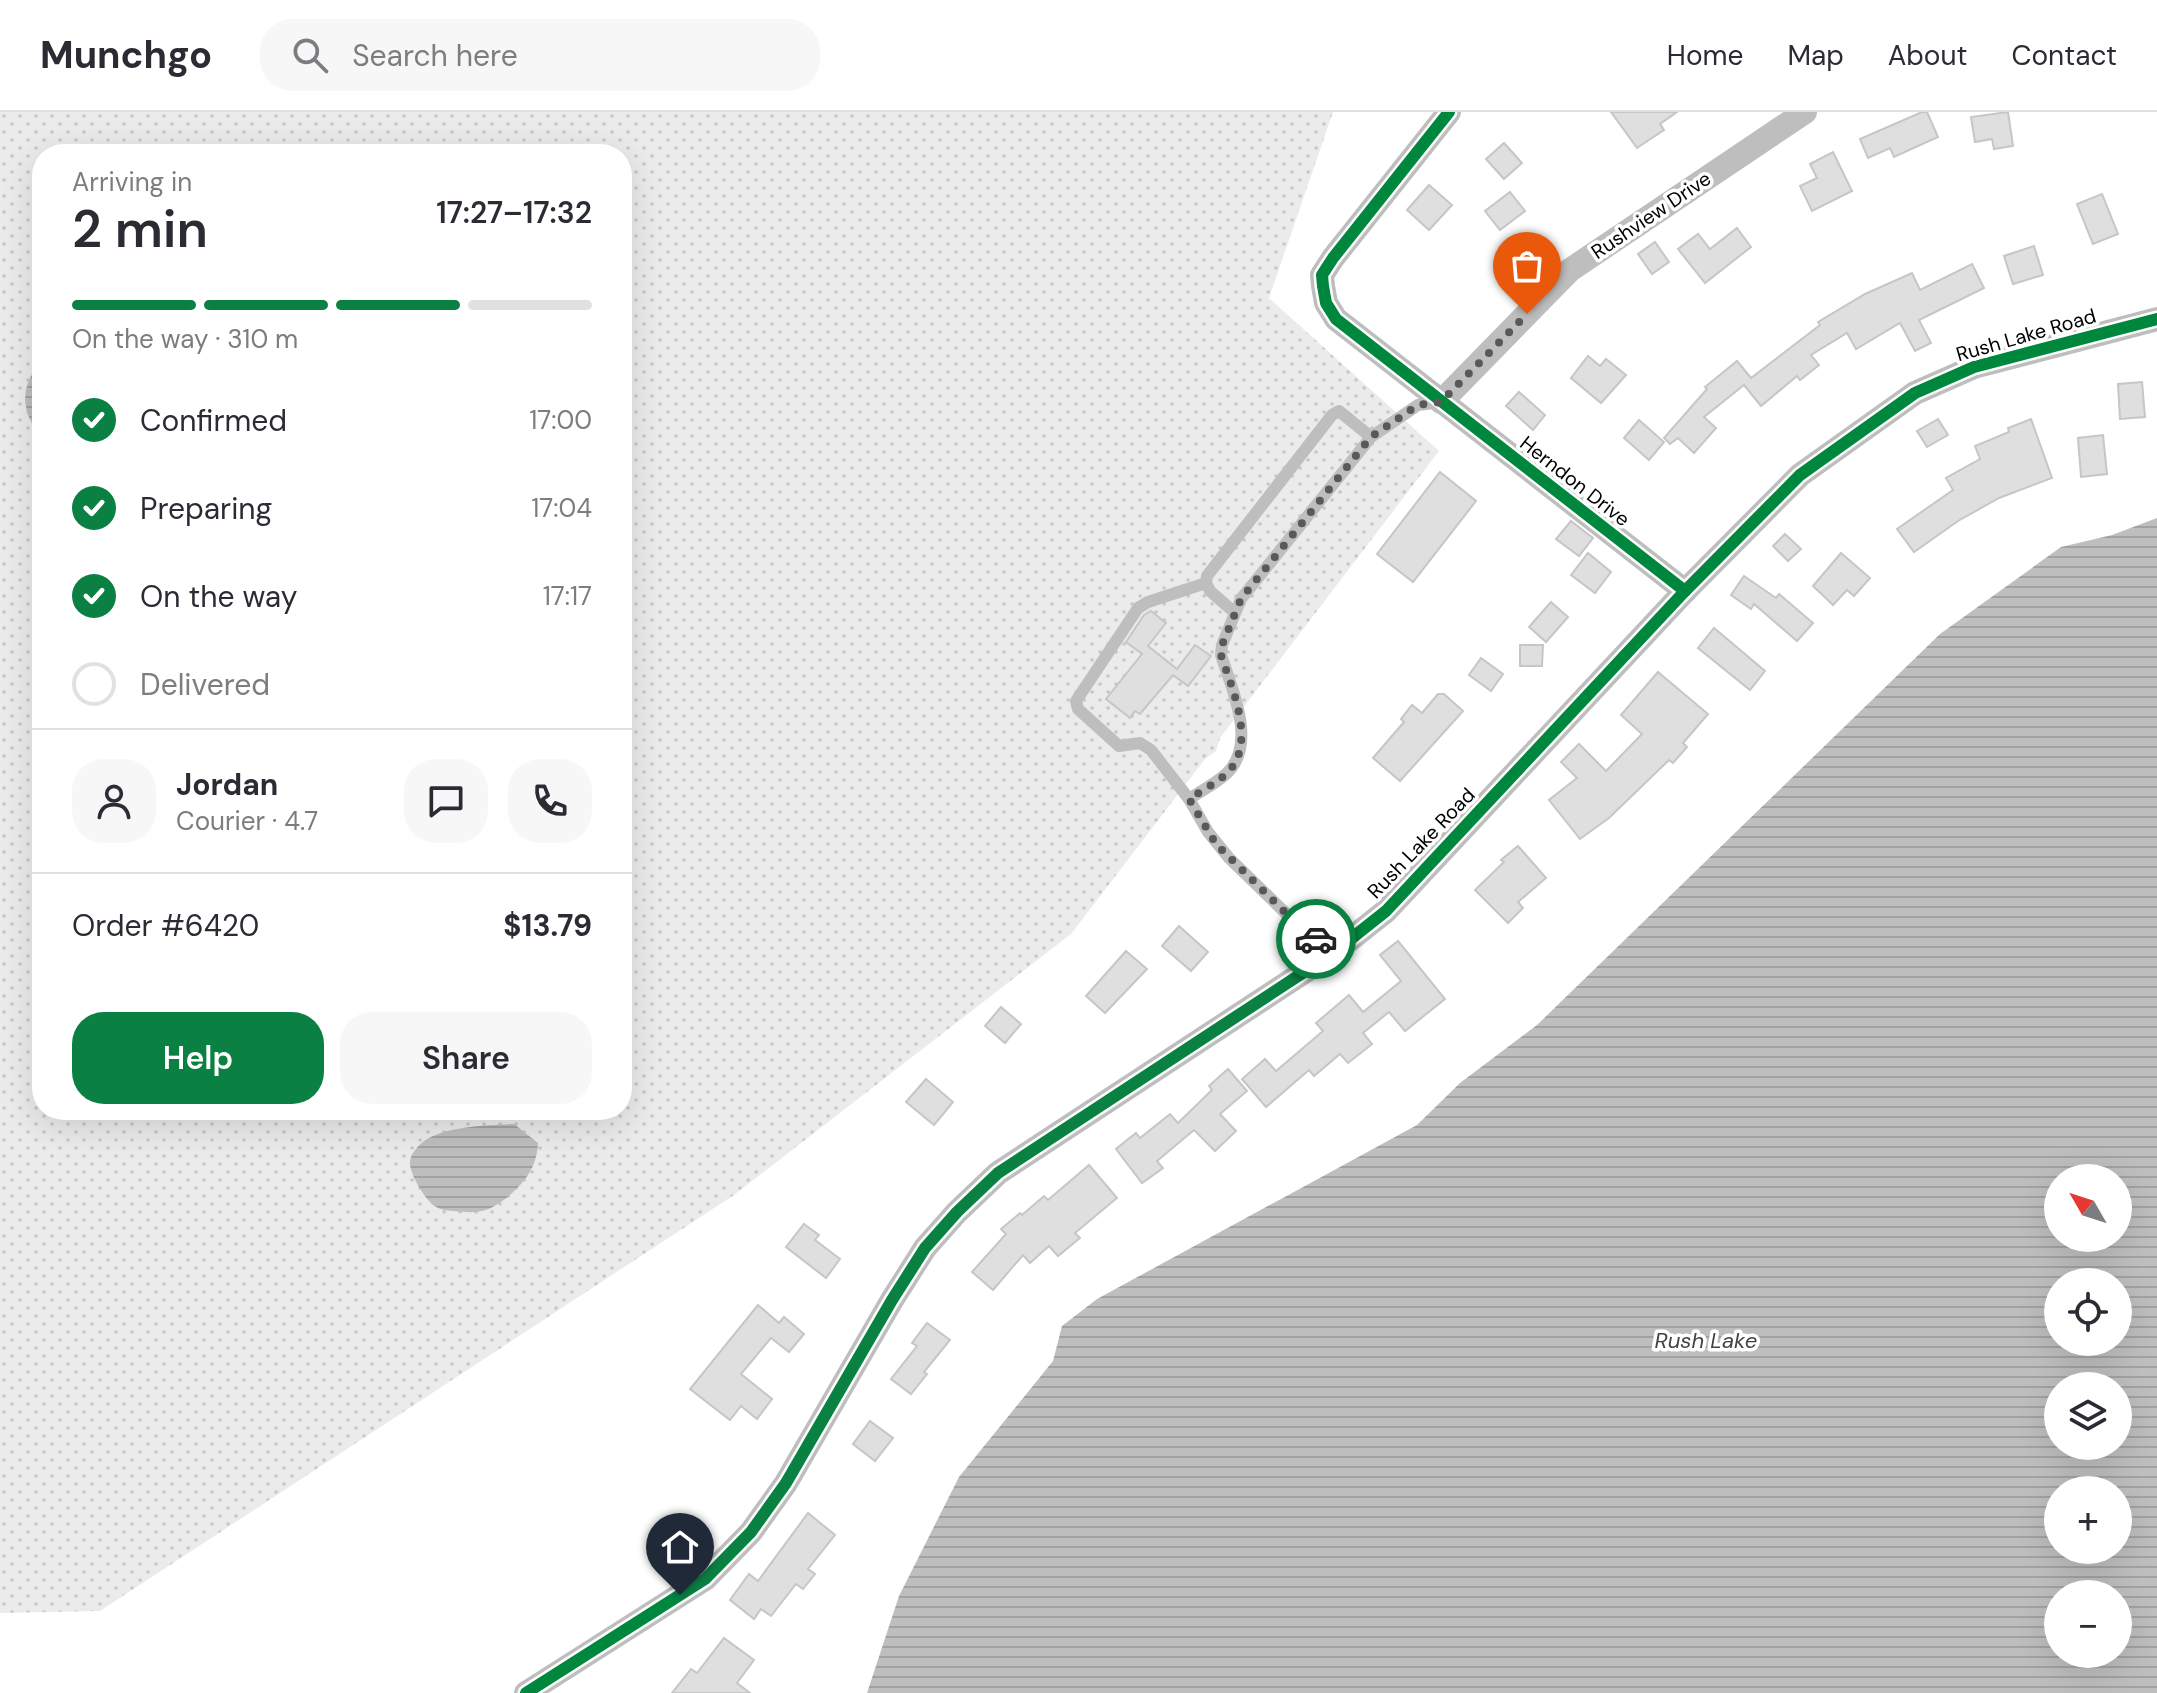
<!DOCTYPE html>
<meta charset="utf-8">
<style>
:root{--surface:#fff;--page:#f7f7f7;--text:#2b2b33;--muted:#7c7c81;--line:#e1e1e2;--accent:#0b8043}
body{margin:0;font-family:"DM Sans",sans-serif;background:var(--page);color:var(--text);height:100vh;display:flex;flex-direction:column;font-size:30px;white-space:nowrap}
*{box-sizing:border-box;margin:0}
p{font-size:26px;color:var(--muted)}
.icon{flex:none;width:44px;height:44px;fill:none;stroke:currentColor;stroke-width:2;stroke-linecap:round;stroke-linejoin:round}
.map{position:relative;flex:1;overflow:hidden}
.details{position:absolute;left:32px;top:32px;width:600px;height:976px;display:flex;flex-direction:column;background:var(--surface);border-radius:32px;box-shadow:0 8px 32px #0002}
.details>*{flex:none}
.needle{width:52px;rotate:309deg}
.buttons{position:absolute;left:2044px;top:1052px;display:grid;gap:16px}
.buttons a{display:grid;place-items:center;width:88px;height:88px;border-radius:50%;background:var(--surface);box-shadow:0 8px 32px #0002;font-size:40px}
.pin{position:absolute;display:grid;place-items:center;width:68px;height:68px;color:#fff;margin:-82px -34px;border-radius:50% 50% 50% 0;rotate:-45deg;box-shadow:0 0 8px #0007}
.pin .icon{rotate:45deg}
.courier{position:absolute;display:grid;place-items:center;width:80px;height:80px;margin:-40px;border:6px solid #0b8043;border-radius:50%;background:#fff;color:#222;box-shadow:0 2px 10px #0007}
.headline em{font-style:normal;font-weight:600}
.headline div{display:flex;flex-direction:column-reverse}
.headline{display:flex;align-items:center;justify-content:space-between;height:136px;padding:0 40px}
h1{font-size:52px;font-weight:600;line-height:60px}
.bar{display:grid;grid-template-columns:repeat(4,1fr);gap:12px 8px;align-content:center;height:96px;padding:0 40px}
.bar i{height:10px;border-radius:6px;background:var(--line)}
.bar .on{background:var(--accent)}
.bar p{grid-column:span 4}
.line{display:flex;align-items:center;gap:20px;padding:0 40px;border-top:2px solid var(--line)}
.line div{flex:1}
.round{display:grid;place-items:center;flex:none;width:84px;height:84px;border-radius:32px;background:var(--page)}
ol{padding:0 40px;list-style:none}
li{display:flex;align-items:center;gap:24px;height:88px}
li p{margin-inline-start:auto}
li .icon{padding:8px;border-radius:50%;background:var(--accent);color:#fff;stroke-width:4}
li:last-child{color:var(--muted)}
li i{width:44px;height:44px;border:4px solid var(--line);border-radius:50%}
.button{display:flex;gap:16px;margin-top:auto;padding:16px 40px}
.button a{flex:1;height:92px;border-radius:32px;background:var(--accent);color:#fff;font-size:32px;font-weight:600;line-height:92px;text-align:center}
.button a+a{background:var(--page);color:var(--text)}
header{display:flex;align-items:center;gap:48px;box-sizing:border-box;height:112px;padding:0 40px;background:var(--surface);border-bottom:2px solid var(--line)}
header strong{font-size:38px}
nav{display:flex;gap:44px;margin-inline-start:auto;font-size:28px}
.search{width:560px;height:72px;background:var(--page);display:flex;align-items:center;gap:20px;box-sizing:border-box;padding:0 28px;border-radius:32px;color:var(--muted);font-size:30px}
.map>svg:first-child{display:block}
.grass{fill:url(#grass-dots);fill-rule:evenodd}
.water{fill:url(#water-rules);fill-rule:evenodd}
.building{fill:#dfdfdf;stroke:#c6c6c6;stroke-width:2}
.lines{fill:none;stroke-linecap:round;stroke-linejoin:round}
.lane{stroke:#bebebe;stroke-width:12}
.street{stroke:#bebebe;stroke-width:24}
.cycleway-casing{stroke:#fff;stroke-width:17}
.cycleway{stroke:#00873e;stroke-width:12}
.done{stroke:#595959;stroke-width:8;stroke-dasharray:0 14.4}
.route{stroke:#0b8043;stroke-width:10}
.labels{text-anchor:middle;stroke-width:7;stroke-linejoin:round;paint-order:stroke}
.street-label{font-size:20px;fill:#000;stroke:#fff}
.water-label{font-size:22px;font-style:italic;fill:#434343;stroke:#fff}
</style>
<header>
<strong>Munchgo</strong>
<div class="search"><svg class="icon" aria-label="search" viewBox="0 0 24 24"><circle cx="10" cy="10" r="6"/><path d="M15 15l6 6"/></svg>Search here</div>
<nav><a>Home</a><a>Map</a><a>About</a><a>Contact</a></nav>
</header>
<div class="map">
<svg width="2157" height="1581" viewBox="0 0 2157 1581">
<defs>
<pattern id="grass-dots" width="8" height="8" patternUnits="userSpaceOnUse" patternTransform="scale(2)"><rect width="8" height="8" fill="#ebebeb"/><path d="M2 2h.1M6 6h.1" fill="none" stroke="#c8c8c8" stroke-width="1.8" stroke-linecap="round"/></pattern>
<pattern id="water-rules" width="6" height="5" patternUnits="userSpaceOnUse" patternTransform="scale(2)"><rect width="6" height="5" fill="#bebebe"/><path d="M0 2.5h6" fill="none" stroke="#a2a2a2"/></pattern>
</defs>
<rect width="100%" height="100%" fill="#fff"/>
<!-- grass -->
<path class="grass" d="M0,0H1333L1269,186L1439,339L1220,626L1216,639L1205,647L1071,822L734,1083L100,1499L0,1501ZM42,42H622V998H42Z"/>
<!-- water -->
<g class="water">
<path d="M42,247V328C21,298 18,278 42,247Z"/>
<path d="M2157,406V1581H867L899,1484L959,1365L1053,1249L1062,1214L1097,1187L1417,1013L1460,971L1537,913L1940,522L2061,435L2112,423ZM2058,1066H2118V1126H2058ZM2058,1170H2118V1230H2058ZM2058,1274H2118V1334H2058ZM2058,1378H2118V1438H2058ZM2058,1482H2118V1542H2058Z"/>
<path d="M514,1012L538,1031C537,1053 527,1068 510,1083C490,1100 479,1102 454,1099C448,1099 442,1098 436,1095C426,1090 408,1060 410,1049C411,1041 418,1034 424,1029C446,1014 487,1013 514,1012Z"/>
</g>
<!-- building -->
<g class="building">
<polygon points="1611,0 1677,0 1660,12 1664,18 1637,36"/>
<polygon points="1922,0 1927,0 1938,25 1894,45 1890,36 1868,46 1860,27"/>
<polygon points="2008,0 2013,34 1994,37 1992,27 1975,30 1971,5"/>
<polygon points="1504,31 1522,51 1504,67 1486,47"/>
<polygon points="1833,40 1852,79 1812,99 1800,74 1817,66 1810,52"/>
<polygon points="1429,73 1452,93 1429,118 1407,98"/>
<polygon points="1510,80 1525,99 1500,118 1485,99"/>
<polygon points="2102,82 2118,122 2093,132 2077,92"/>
<polygon points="1737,116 1751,135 1705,171 1678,137 1698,122 1710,137"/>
<polygon points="1655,130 1669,150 1652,162 1638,142"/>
<polygon points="2034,134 2043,163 2013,172 2004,144"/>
<polygon points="1972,152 1984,176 1919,208 1931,231 1915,239 1900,211 1856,237 1847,221 1811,243 1819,253 1800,268 1797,264 1761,294 1744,273 1704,305 1716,316 1694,341 1678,326 1670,332 1664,326 1707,277 1705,275 1737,249 1751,266 1820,213 1818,210 1865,182 1912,161 1920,178"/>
<polygon points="1588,244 1600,254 1606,247 1626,263 1601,291 1571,266"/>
<polygon points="2142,270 2145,305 2120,307 2118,272"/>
<polygon points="1519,280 1545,303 1533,318 1506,294"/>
<polygon points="1938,307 1948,323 1927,335 1917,319"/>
<polygon points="2031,307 2052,366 1999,386 1958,409 1914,440 1897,417 1953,378 1946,366 1980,347 1975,334 2009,320 2008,316"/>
<polygon points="1639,308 1664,330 1649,348 1624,326"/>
<polygon points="2103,323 2107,362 2081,365 2078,326"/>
<polygon points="1440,360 1476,389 1413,470 1377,442"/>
<polygon points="1571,409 1593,426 1579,444 1556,427"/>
<polygon points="1785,422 1801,437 1788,449 1773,434"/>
<polygon points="1588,441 1611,460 1595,481 1571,463"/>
<polygon points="1841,441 1870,466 1854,484 1847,478 1833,493 1813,474"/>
<polygon points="1744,464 1776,486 1779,482 1813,511 1797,529 1754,492 1751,497 1731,483"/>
<polygon points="1551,490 1568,505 1546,530 1529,515"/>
<polygon points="1151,499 1166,511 1148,534 1177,557 1195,533 1211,544 1188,574 1173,563 1140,602 1135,599 1130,606 1106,587 1142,542 1126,530 1144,503"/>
<polygon points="1714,516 1765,559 1750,578 1698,536"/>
<polygon points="1520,533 1543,533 1542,554 1520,554"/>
<polygon points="1481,546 1503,562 1491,579 1469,563"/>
<polygon points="1658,560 1708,602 1683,631 1687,635 1673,651 1669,648 1609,706 1580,727 1549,688 1577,666 1561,650 1579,632 1606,659 1642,622 1621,603"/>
<polygon points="1438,582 1444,582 1463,599 1400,669 1373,646 1404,610 1401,607 1412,593 1422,601"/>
<polygon points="1518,734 1546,766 1518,790 1523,796 1508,811 1475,778 1504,750 1501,748"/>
<polygon points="1179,814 1208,840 1191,859 1162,834"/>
<polygon points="1398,829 1445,887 1405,919 1389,900 1363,921 1372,932 1348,951 1340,942 1314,964 1309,958 1266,995 1242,967 1265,947 1276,959 1323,919 1316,911 1349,883 1363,900 1401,869 1380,843"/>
<polygon points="1126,839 1147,857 1105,901 1086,884"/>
<polygon points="1001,895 1021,912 1005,931 985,914"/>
<polygon points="1228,957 1247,979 1220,1002 1236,1019 1215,1039 1194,1018 1157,1049 1163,1056 1142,1071 1116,1037 1136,1021 1140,1026 1170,1002 1178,1011 1212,978 1209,974"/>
<polygon points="926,967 953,990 934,1013 906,990"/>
<polygon points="1089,1053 1117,1086 1075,1121 1080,1126 1058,1144 1049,1134 1030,1151 1023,1143 993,1178 972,1160 1006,1122 1001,1117 1020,1101 1022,1103 1044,1084 1048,1088"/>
<polygon points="804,1112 819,1123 815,1128 840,1147 826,1166 786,1135"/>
<polygon points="758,1193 779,1211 784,1205 804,1222 789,1240 771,1226 741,1262 772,1287 757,1307 741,1294 730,1308 690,1277"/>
<polygon points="927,1211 950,1228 924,1260 927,1262 911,1282 891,1267 917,1234 912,1231"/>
<polygon points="870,1309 893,1326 875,1349 853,1332"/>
<polygon points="808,1401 835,1423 808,1457 815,1462 803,1477 796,1472 771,1504 761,1497 754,1507 730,1488 749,1462 758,1469"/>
<polygon points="724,1526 754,1548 737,1571 750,1581 672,1581 691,1557 697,1561"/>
</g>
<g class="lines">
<!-- lane -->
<g class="lane">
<polyline points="1234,500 1210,479 1206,471 1207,464 1325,312 1332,303 1339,299 1371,325"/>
<polyline points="1189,687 1151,638 1140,631 1119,634 1078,597 1076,589 1138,496 1148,490 1206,471"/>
<path d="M1333,841L1298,813L1229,746L1208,720L1189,687C1201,679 1215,672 1226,662C1258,633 1232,577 1221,543L1222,533L1241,487L1371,325L1418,293L1441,290"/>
</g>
<!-- street -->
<g class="street">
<polyline points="1449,0 1333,146 1322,163 1323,174 1326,191 1336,207 1685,479"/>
<polyline points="1441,290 1570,158 1805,0"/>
<polyline points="526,1581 705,1467 751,1420 786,1371 892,1188 925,1136 957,1100 998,1061 1333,841 1386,799 1685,479 1800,363 1915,281 1974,255 2157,207"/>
</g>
<!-- cycleway casing -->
<g class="cycleway-casing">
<g id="cycleway">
<polyline points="1449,0 1333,146 1322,163 1323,174 1326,191 1336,207 1685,479"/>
<polyline points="526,1581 705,1467 751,1420 786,1371 892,1188 925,1136 957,1100 998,1061 1333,841 1386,799 1685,479 1800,363 1915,281 1974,255 2157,207"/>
</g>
</g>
<!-- cycleway -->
<use href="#cycleway" class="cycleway"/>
</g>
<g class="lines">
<!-- done -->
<path class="done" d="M1316,827L1298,813L1216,732L1189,687C1201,679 1215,672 1226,662C1258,633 1232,577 1221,543L1222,533L1241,487L1371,325L1418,293L1441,290L1527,202"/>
<!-- route -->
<polyline class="route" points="680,1483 705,1467 751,1420 786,1371 892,1188 925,1136 957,1100 998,1061 1333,841 1316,827"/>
</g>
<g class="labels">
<!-- street labels -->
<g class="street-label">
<text transform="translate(1651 103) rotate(-34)" y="7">Rushview Drive</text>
<text transform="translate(2026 223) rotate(-16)" y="7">Rush Lake Road</text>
<text transform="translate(1575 369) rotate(38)" y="7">Herndon Drive</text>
<text transform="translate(1421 731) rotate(-46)" y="7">Rush Lake Road</text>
</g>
<!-- water labels -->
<g class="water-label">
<text x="1706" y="1236">Rush Lake</text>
</g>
</g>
</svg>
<div class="buttons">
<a><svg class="needle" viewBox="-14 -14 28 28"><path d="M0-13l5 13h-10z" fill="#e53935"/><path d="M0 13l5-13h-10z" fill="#7c7c81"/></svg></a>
<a><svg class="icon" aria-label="locate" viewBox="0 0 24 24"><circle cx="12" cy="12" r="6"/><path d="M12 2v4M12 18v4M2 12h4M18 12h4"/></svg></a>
<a><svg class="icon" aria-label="layers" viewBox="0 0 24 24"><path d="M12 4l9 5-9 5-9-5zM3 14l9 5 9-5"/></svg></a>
<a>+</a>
<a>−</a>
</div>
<div class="pin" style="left:1527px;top:202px;background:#ea580c"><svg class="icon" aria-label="bag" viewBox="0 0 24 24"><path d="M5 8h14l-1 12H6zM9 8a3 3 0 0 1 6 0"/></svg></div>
<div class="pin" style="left:680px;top:1483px;background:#1f2937"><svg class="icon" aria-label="home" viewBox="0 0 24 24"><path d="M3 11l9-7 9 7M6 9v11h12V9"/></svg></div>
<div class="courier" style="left:1316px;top:827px"><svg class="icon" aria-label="car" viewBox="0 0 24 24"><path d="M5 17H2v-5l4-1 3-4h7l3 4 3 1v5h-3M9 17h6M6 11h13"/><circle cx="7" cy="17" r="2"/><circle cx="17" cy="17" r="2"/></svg></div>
<section class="details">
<div class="headline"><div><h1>2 min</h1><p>Arriving in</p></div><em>17:27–17:32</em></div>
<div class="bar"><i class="on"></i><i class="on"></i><i class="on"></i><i></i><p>On the way · 310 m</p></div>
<ol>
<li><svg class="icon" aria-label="check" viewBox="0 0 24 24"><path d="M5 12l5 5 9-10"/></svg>Confirmed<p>17:00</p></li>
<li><svg class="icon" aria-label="check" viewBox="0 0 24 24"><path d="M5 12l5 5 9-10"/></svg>Preparing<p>17:04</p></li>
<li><svg class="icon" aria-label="check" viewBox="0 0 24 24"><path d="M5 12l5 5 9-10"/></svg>On the way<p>17:17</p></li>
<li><i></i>Delivered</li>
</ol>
<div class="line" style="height:144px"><a class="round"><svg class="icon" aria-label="person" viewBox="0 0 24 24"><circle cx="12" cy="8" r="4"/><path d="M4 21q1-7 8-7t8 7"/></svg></a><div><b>Jordan</b><p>Courier · 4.7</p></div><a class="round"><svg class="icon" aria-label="chat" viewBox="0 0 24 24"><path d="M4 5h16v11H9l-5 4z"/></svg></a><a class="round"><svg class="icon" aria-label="phone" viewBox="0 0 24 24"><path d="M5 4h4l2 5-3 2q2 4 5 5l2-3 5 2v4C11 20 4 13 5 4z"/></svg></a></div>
<div class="line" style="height:104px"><div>Order #6420</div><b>$13.79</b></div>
<div class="button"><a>Help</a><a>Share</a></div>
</section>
</div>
